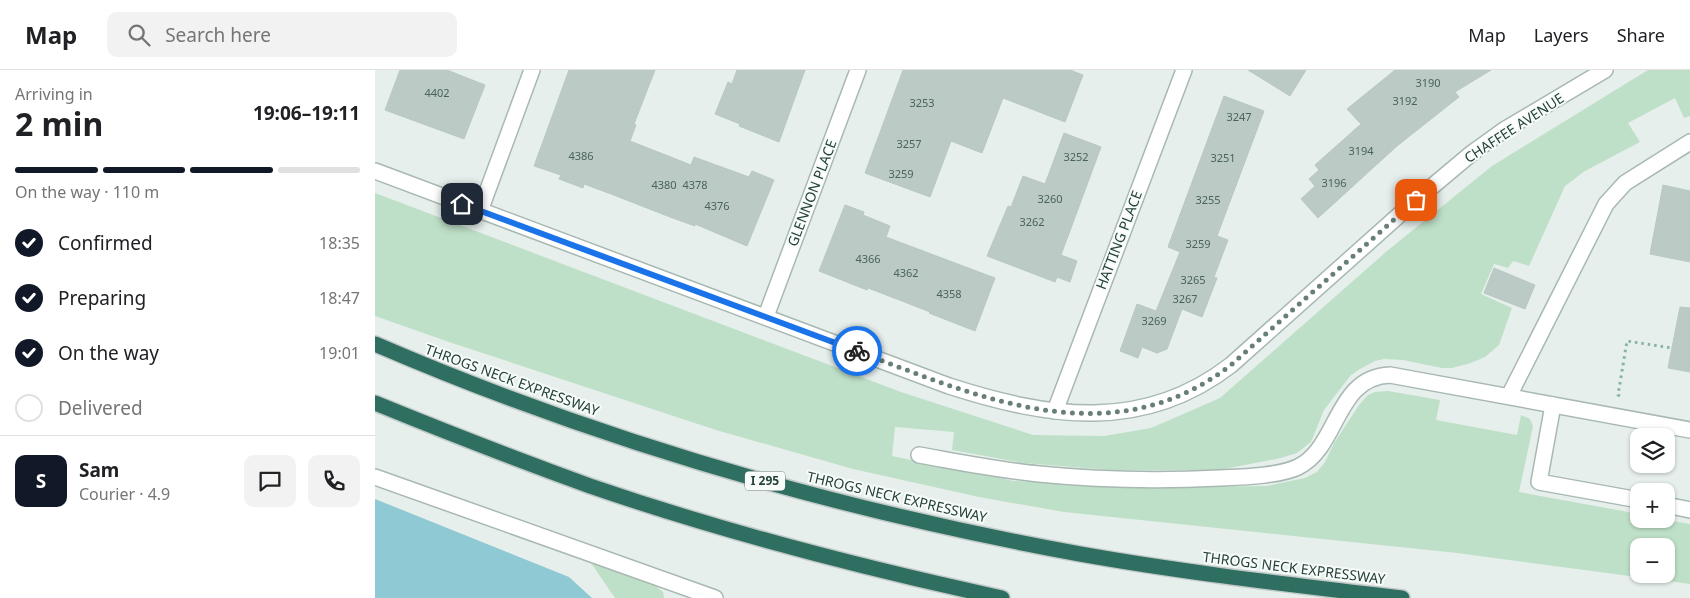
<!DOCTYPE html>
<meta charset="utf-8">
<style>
:root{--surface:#fff;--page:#f2f2f2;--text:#202124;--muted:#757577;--line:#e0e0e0;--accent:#111827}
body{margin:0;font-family:"Noto Sans",sans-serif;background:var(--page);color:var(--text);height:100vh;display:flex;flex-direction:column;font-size:19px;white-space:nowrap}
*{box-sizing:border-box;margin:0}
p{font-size:16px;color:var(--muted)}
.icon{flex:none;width:28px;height:28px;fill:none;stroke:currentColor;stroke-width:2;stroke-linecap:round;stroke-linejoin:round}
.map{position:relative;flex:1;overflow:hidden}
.panel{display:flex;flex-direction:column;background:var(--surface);width:375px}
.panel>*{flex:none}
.buttons{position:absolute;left:1255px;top:358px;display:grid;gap:10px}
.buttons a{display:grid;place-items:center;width:45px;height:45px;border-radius:10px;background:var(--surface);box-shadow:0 1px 4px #0004;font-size:25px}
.pin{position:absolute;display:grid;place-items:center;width:42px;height:42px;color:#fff;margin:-21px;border-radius:10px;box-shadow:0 2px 8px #0006}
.courier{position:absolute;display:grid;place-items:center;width:50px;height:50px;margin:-25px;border:4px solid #1a73e8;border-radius:50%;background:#fff;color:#222;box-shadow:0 1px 6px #0007}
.headline em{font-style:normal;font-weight:700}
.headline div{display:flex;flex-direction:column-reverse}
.headline{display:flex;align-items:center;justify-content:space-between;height:85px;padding:0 15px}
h1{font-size:32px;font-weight:700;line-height:38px}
.bar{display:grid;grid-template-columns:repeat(4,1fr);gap:8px 5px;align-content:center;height:60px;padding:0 15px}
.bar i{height:6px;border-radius:4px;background:var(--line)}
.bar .selected{background:var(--accent)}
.bar p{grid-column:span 4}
.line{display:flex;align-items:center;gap:12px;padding:0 15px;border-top:1px solid var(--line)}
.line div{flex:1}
.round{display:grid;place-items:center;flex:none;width:52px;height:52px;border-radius:10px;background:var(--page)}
ol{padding:0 15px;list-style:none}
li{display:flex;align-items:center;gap:15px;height:55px}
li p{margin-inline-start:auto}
li .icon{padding:5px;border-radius:50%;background:var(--accent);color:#fff;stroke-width:4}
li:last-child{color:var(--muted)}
li i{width:28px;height:28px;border:2px solid var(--line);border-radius:50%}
header{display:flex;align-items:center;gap:30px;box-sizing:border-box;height:70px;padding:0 25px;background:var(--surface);border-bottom:1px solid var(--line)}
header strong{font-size:24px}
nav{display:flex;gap:28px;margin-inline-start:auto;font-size:18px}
.search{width:350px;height:45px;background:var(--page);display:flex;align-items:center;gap:12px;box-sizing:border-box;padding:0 18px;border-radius:10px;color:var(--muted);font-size:19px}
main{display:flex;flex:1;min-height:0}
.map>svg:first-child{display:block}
.green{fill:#bfe0c8;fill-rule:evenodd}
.water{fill:#8ec9d4}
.building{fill:#bbcac4;stroke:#b8c9c2}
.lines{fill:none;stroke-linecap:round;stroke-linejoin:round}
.minor-casing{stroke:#a8b8b2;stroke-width:18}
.highway-casing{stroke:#c2cac8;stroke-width:18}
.path{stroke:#86b3a5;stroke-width:3;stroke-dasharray:2.5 4;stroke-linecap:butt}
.minor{stroke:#fff;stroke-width:15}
.highway{stroke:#2f6f62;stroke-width:15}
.done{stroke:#687f78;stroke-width:5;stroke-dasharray:0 9}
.route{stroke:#1a73e8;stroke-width:6}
.labels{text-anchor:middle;stroke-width:4;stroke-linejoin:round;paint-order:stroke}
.number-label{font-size:11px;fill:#4a645c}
.shield{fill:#f7fbf9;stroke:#637a73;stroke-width:1}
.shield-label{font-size:12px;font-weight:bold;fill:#24423a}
.street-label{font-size:14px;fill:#24423a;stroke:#f7fbf9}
</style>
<header>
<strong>Map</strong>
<div class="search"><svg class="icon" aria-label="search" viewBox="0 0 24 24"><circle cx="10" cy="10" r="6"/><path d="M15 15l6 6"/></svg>Search here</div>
<nav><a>Map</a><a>Layers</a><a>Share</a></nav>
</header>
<main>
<section class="panel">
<div class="headline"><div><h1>2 min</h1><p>Arriving in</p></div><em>19:06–19:11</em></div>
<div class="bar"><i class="selected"></i><i class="selected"></i><i class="selected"></i><i></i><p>On the way · 110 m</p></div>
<ol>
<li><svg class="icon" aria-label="check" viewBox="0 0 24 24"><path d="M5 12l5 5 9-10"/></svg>Confirmed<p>18:35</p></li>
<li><svg class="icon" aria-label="check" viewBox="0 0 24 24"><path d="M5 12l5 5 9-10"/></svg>Preparing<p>18:47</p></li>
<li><svg class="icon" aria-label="check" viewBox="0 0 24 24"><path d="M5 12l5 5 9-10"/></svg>On the way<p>19:01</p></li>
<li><i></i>Delivered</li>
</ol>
<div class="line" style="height:90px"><b class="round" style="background:var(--accent);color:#fff">S</b><div><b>Sam</b><p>Courier · 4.9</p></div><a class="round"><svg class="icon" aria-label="chat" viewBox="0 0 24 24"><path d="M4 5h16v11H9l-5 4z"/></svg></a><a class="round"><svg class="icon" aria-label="phone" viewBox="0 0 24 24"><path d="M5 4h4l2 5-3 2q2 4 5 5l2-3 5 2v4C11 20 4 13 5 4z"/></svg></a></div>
</section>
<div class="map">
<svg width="1315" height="528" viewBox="0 0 1315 528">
<rect width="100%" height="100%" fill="#e6efeb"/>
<!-- green -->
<g class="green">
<path d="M1273,0H1315V46L1309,48L1300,28L1253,53L1265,72L1210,101L1190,116L1154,196L1138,191L1133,198L1119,194L1106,224L1137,238L1124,275L1110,287L1096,293L1077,298H1067L1028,290L1009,289L1000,291L985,299L976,305L949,340L936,372L922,383L906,388L844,400H735L649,393L577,380L579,362L520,357L517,386L639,411L794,417L892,416L930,408L942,402L950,392L959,373L984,335L993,325L1000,322L1013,321L1065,330L1061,350L1142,365L1146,345L1155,349L1158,356L1144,422L1264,444V449H1287L1315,454V514L1082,483L689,442L604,427L478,399L341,360L77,273L0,246V123L526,322L658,365L729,366L776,358L845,328L1012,181L1117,96ZM1264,476H1291V504H1264Z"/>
<polygon points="214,490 279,515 288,522 289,528 240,528"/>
</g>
<!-- water -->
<polygon class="water" points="0,429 194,507 217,528 0,528"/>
<!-- building -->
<g class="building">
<polygon points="25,0 72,0 110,15 89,69 10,40"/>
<polygon points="194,0 280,0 259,54 261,55 255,71 316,95 319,87 374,107 377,101 399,110 372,176 320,154 320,156 295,147 236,124 209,114 208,118 184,109 186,105 159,96"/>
<polygon points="362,0 430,0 404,72 364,56 365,54 340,44 353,12 357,14"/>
<polygon points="528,0 695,0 708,5 690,52 628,28 607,83 576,71 555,127 490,103"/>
<polygon points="873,0 931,0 915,26"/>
<polygon points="1020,0 1116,0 1080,22 1084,27 1022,76 943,148 926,129 940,116 934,109 944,100 940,95 986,54 972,39"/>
<polygon points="849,26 889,41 842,166 853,170 839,207 842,208 827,247 807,239 792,279 782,283 767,277 763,288 745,281 762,234 781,241 805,182 793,177"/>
<polygon points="689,63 726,77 686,185 702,191 695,212 682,207 680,212 612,186 633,136 636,137 648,106 670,114"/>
<polygon points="1288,115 1315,121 1315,192 1275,184"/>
<polygon points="470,135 489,142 488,145 515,156 511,167 620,208 600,261 554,243 555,242 527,231 493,218 492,220 444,201"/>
<polygon points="1119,198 1160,215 1150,239 1109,223"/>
<polygon points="1305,237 1315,238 1315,302 1293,298"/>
</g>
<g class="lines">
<!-- minor casing -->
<g class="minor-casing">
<g id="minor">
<path d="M0,101L574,316C674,348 768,363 856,295L1041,130L1097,83L1129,60L1230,0"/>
<polyline points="105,141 157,0"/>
<polyline points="391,246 483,0"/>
<polyline points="1134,326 1231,134 1250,113 1315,72"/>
<polyline points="1178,335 1164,412 1264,430"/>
<polyline points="680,341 809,0"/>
<path d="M544,385C584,392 624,400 664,404C724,410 785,411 845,408C867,407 904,406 923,397C964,377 960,307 1015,305L1315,360"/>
<polyline points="0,407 340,528"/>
<polyline points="1291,435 1315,440"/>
</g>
</g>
<!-- highway casing -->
<g class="highway-casing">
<g id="highway">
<path d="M0,274C225,371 464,440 705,484C812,503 919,515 1027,528"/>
<path d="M0,333C71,362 143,390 215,416C349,462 488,498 627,528"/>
</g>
</g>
<!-- path -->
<polyline class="path" points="1245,326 1243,325 1252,271 1297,278"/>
<!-- minor -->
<use href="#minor" class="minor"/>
<!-- highway -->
<use href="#highway" class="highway"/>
</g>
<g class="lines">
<!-- done -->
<path class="done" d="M482,281C605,328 737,387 856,295L1041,130"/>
<!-- route -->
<polyline class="route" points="87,134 482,281"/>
</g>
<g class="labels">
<!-- number labels -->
<g class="number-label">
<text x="1053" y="17">3190</text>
<text x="62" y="27">4402</text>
<text x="1030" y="35">3192</text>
<text x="547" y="37">3253</text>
<text x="864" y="51">3247</text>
<text x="534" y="78">3257</text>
<text x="986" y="85">3194</text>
<text x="206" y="90">4386</text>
<text x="701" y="91">3252</text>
<text x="848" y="92">3251</text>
<text x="526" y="108">3259</text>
<text x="959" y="117">3196</text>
<text x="289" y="119">4380</text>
<text x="320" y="119">4378</text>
<text x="675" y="133">3260</text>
<text x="833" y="134">3255</text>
<text x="342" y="140">4376</text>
<text x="657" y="156">3262</text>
<text x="823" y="178">3259</text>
<text x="493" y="193">4366</text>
<text x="531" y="207">4362</text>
<text x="818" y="214">3265</text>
<text x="574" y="228">4358</text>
<text x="810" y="233">3267</text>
<text x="779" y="255">3269</text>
</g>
<!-- shield labels -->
<rect class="shield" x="370" y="401.5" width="40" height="19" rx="4"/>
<g class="shield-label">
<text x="390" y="415">I 295</text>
</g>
<!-- street labels -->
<g class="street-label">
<text transform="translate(1139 58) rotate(-33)" y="5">CHAFFEE AVENUE</text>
<text transform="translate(437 123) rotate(-69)" y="5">GLENNON PLACE</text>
<text transform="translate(744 170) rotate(-69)" y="5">HATTING PLACE</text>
<text transform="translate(137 310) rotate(20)" y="5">THROGS NECK EXPRESSWAY</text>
<text transform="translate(522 427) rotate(13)" y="5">THROGS NECK EXPRESSWAY</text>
<text transform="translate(919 498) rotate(7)" y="5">THROGS NECK EXPRESSWAY</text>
</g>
</g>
</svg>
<div class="buttons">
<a><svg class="icon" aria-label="layers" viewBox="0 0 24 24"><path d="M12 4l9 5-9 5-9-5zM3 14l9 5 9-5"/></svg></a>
<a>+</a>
<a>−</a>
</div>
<div class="pin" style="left:1041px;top:130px;background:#ea580c"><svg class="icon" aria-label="bag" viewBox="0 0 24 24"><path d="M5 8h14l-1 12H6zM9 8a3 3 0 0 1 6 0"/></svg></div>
<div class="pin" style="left:87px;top:134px;background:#1f2937"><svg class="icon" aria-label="home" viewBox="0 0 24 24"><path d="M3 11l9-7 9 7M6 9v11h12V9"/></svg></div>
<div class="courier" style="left:482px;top:281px"><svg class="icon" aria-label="bike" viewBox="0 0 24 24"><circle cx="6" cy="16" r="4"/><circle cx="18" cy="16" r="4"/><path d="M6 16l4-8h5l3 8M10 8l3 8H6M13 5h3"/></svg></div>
</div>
</main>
